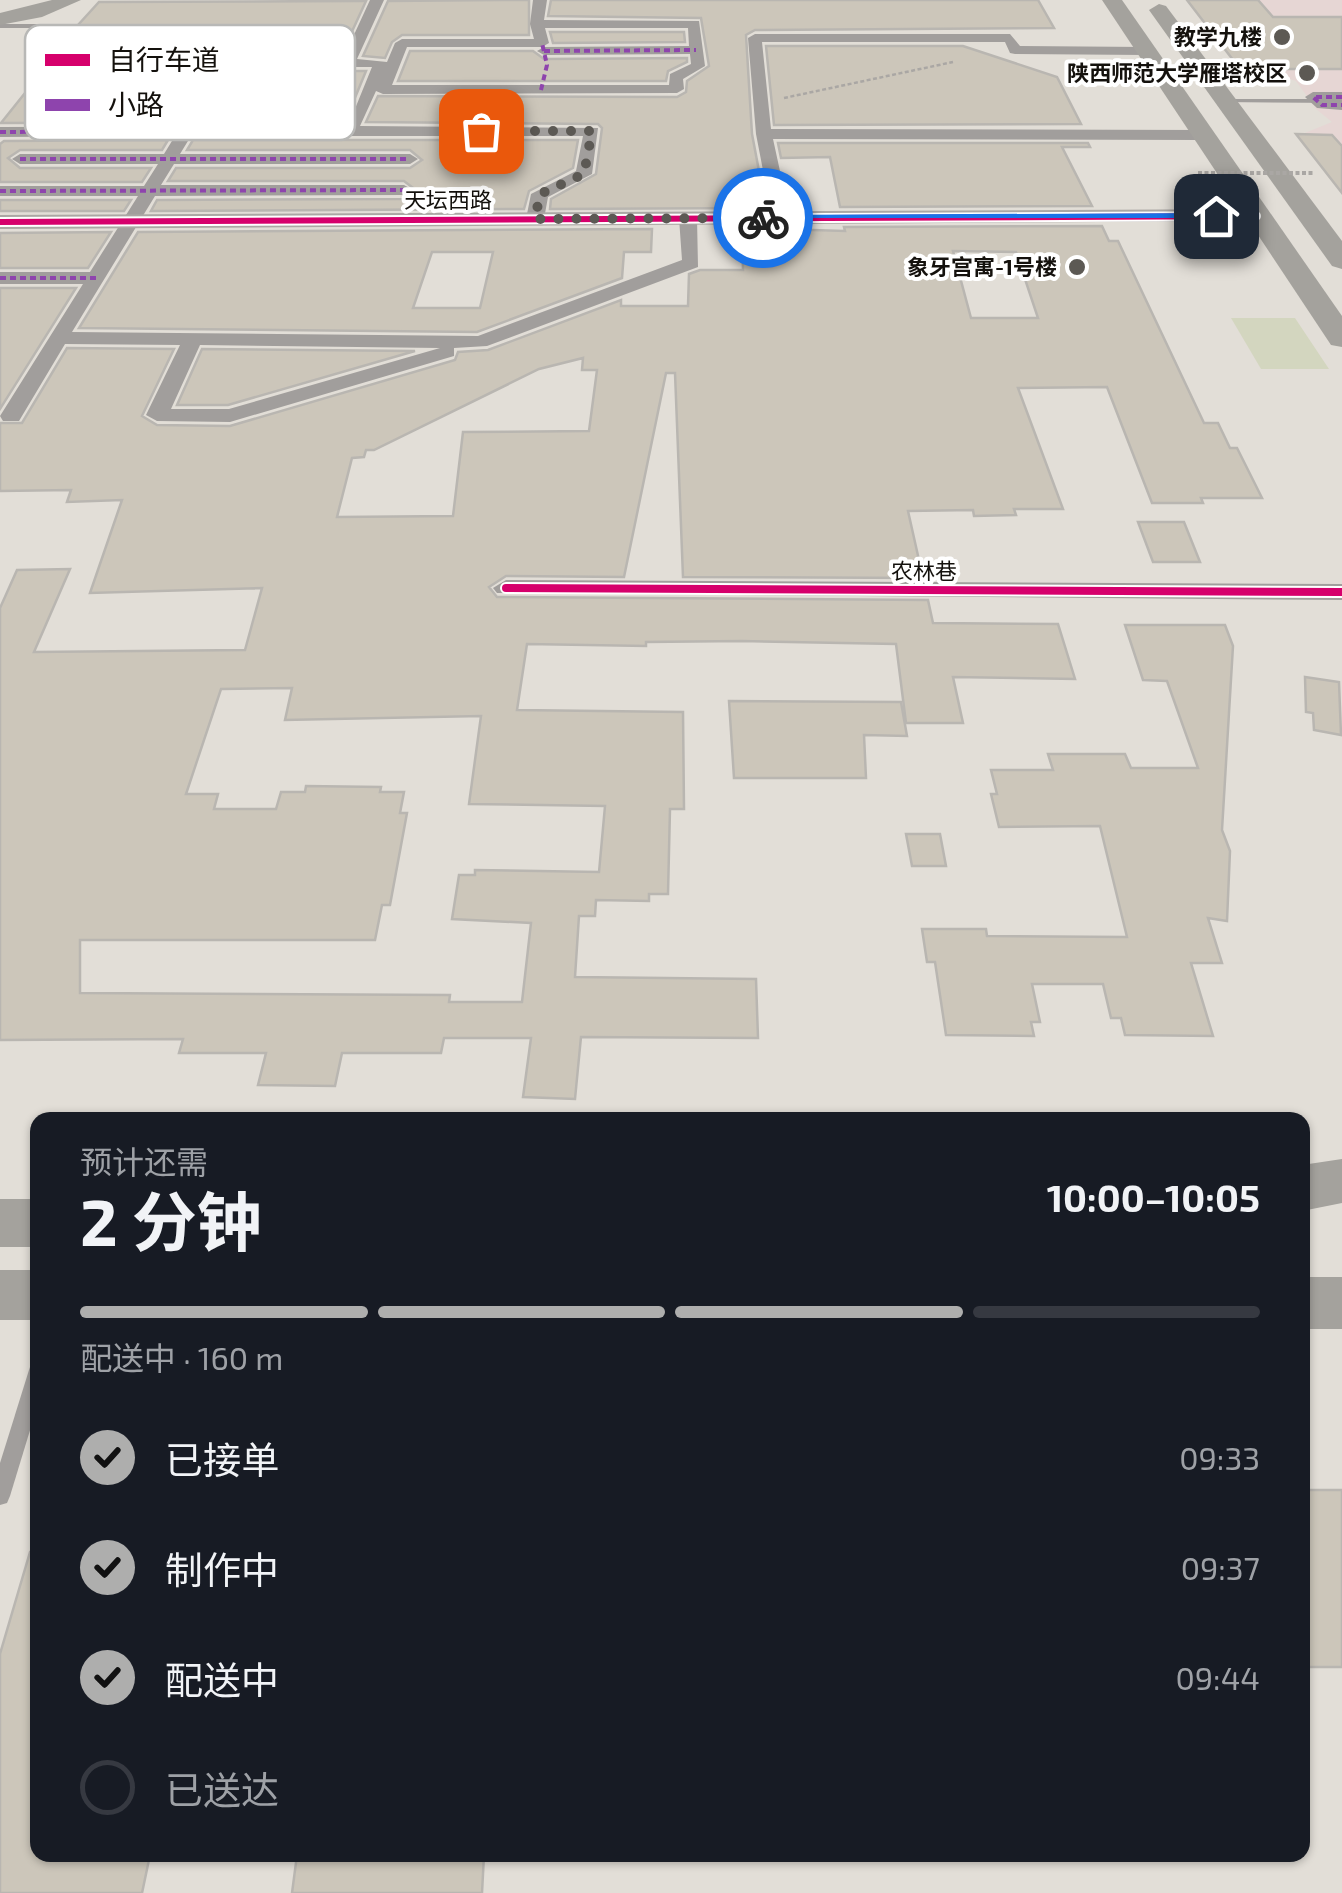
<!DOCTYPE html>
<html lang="zh">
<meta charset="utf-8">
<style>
:root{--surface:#171b24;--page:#242831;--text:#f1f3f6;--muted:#9ea1a6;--line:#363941;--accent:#aeaead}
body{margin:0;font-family:"Exo 2","Noto Sans SC",sans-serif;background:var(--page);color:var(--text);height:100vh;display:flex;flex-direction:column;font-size:38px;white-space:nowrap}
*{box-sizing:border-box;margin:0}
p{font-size:32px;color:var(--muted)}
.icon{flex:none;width:55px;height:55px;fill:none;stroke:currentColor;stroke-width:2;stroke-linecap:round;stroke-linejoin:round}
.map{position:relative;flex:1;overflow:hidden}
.side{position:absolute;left:30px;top:1112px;width:1280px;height:750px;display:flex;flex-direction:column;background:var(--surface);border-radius:20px;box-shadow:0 2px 8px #0004}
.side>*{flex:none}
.pin{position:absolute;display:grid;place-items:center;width:85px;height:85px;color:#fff;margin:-42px;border-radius:20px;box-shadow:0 5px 15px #0006}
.courier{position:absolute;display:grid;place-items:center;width:100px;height:100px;margin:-50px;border:8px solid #1a73e8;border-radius:50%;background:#fff;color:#222;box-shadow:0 2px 12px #0007}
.headline em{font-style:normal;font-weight:700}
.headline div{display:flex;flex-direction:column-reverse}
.headline{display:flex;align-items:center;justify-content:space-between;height:170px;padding:0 50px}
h1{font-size:65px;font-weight:700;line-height:75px}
.bar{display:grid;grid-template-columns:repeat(4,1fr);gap:15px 10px;align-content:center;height:120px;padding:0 50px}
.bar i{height:12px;border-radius:8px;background:var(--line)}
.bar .active{background:var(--accent)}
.bar p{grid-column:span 4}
ol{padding:0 50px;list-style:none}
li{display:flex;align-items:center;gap:30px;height:110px}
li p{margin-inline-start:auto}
li .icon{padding:10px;border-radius:50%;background:var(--accent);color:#111;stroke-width:4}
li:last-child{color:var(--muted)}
li i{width:55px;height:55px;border:5px solid var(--line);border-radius:50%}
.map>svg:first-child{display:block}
.education{fill:#e6d6d4}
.green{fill:#d3d6bf}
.building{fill:#ccc6ba;stroke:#b9b6b1;stroke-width:2.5;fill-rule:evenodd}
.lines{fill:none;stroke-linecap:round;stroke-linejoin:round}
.path{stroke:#aaa7a4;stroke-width:2.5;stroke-dasharray:4 2.5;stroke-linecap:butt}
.lane{fill:#a19e9c;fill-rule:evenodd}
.street{fill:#a19e9c;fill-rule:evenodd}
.secondary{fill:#aba7a4;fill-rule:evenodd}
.primary{fill:#a4a29d;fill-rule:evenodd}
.path-bridge{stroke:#aaa7a4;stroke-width:4;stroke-dasharray:4 2.5;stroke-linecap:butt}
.quiet{stroke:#8e44ad;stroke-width:4;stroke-dasharray:6 4;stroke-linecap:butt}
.cycleway-far1-casing{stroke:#fff;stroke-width:10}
.cycleway-casing{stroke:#fff;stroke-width:12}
.cycleway-far1{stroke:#d6006c;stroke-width:6}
.cycleway{stroke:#d6006c;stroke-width:8}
.route{fill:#1a73e8}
.done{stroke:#5c5954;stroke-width:10;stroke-dasharray:0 18}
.poi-dot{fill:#5c5954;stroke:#fff;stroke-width:4}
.labels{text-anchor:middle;stroke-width:8;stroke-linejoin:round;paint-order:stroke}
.far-poi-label{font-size:22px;font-weight:bold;fill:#14110d;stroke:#fff;text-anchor:end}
.far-street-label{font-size:22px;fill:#14110d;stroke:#fff}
.key{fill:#fff;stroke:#b8b8b6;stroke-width:2.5}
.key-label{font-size:28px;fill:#14110d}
</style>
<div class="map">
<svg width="1342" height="1893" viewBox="0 0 1342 1893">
<rect width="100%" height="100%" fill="#e2ded7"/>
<!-- education -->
<polygon class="education" points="1218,0 1342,0 1342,159 1300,135 1332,122 1316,109 1296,81 1248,65"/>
<!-- green -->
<polygon class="green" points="1231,318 1295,318 1329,369 1261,369"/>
<!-- building -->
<g class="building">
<polygon points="502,0 529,0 529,35 402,35 392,42 385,58 363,56 388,1"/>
<polygon points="551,0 1038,0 1054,28 755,30 746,35 752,134 766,208 550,209 551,199 596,174 602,128 598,124 366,122 378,96 677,97 686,92 687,81 709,66 701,18 548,16"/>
<polygon points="1187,0 1258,0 1273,17 1342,17 1342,69 1240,69"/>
<polygon points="359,1 366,1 337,64 348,71 366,71 345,122 1,123 53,58 48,58 99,2"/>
<polygon points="550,32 684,32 685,42 553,43"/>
<polygon points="766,46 963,46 1057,77 1081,124 774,125"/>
<polygon points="410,51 533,51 544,59 687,58 687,62 668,71 666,81 398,81"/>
<polygon points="1296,134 1332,135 1342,146 1342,193"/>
<polygon points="168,140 162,150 20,150 8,158 20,168 151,168 142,182 0,182 0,144 4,141"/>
<polygon points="193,140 578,140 573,168 529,191 524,209 151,211 157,200 404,199 417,191 404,181 168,181 176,168 410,168 422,160 410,150 187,150"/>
<polygon points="778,143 1088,143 1090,147 1062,147 1092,206 840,207 830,157 781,158"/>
<polygon points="0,200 131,200 124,211 0,211"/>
<path d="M1102,226L1109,241H1118L1204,423H1218L1230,448H1237L1262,498H1201L1203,503H1152L1107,387L1018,388L1063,509H1014L1016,515L974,516L973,510L908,511L923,578L683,577L675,373H666L624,577L506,576L489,587L497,597L928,600L933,623L1058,624L1075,679L953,677L963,723H906L896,644L742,641L646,642V646L527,644L517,710L683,712L684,809H670L668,894H649V901L596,900L595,916H579L575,977L756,979L758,1038L581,1037L575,1099L523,1097L531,1038H444L441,1053H342L335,1086L258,1085L266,1053H179L183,1039L0,1040V608L17,570L70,569L34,652L245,650L262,588L90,593L122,500L67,502L71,490L0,491V423H22L67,348L174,349L142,416L157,425L230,426L455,360L458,352L488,350L621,300V306H688L689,274L700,270H743L742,228L845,231L844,227ZM953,251L1016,252L1038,318H971ZM583,358L582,370H597L589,431L463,432L453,516L337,517L352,458L364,457L366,450H374L539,369ZM292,688L285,720L481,716L469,804L605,806L599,872L475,870V875H459L452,919L531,923L522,1002H449L450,995L80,993V940H375L382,905H390L407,813H400L404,792H380L381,787L306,786L305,792H281L276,809H214L218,794H186L221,689Z"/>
<path d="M652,229L651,252H624L622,278L477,332L79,328L138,232ZM432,252H493L480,308H413Z"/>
<polygon points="111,232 88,268 0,268 0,233"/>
<polygon points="0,288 76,288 0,409"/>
<polygon points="202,349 415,351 228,405 177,405"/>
<polygon points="1138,522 1184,522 1200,562 1153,562"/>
<polygon points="1125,625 1225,625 1233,646 1222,830 1230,851 1227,921 1208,918 1222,963 1191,963 1213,1036 1125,1035 1121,1018 1111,1018 1103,984 1032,984 1040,1022 1031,1022 1034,1036 946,1035 935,962 927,962 922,929 986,929 987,936 1127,937 1100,826 999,827 991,794 997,794 991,770 1053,770 1048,754 1125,754 1131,768 1198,768 1167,681 1143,680"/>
<polygon points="1305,677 1339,682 1341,735 1314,730 1313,713 1306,712"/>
<polygon points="729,701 901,702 907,736 864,735 866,778 734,778"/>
<polygon points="906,834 940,834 946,866 912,866"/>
<rect x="1302" y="1490" width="40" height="177"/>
<polygon points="30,1552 38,1553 38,1855 150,1855 142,1893 0,1893 0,1654"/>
<polygon points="297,1855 484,1855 482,1893 292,1893"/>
</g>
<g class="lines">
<!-- path -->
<polyline class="path" points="784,98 953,62"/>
<!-- lane -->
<g class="lane">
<polygon points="0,24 53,24 56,26 28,57 25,55 48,28 0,28"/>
<polygon points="1223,99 1342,99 1342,103 1221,102"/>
<polygon points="38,1362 38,1404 10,1496 7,1503 0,1505 0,1463 29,1370 31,1364"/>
</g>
<!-- street -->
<g class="street">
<path d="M370,0H384L357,59L387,62L395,43L402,39H534L530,24L533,0H547L544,20L699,21L705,66L683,79L684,89L677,93L383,94L376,91L360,126L598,128L592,174L548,197L544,219L535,224L526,219L531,194L576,171L583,136H191L180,154H410L418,159L410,164H174L161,185H404L413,190L404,195L155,196L72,332L478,336L682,260L679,218L688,213L697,218L698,267L487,346L454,348V356L230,422L157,421L146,415L180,345L65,344L19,421H3L0,416L83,284H0V272H90L138,196H0V186H144L158,164H20L12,159L20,154H164L175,136L0,137V127L348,126L372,67H348L341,63ZM545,28H688L689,46L544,47L537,51L544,55L690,54L691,64L670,74L669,85H392L407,47H542L549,43ZM200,345L440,348L229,409H171Z"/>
<polygon points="755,34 1010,34 1020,46 1146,47 1153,51 1146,55 1015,54 1010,53 1005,42 762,42 771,129 1203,130 1211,135 1203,140 773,139 790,217 781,222 772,217 756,134 748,38"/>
<polygon points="1313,92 1342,92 1342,110 1317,108 1305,97"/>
<polygon points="506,580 1342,584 1342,600 497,593 493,588"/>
</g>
<!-- secondary -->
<polygon class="secondary" points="1256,209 1268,216 1265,221 0,229 0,215"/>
<!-- primary -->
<g class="primary">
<polygon points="52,0 81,0 42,17 0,25 0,13"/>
<polygon points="1102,0 1122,0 1342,316 1342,347 1331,345"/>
<polygon points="1159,4 1166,6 1342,241 1342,269 1332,266 1149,10"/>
<polygon points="1342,1159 1342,1203 1302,1211 1302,1165"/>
<rect x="0" y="1199" width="38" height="48"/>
<rect x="0" y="1270" width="38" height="50"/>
<rect x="1302" y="1277" width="40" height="52"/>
</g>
<!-- path-bridge -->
<polyline class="path-bridge" points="1198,173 1314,173"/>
<!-- quiet -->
<g class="quiet">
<polyline points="544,51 696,50"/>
<polyline points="541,90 547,65 542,43"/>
<polyline points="1342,97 1313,97 1322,105 1342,105"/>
<polyline points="0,132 186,131"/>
<polyline points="20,159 410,159"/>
<polyline points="0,191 404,190"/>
<polyline points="0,278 98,278"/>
</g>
<!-- cycleway-far1 casing -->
<g class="cycleway-far1-casing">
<polyline id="cycleway-far1" points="0,222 1256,216"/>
</g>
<!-- cycleway casing -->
<g class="cycleway-casing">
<polyline id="cycleway" points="506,588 1342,592"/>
</g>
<!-- cycleway-far1 -->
<use href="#cycleway-far1" class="cycleway-far1"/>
<!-- cycleway -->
<use href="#cycleway" class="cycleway"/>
</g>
<!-- route -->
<polygon class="route" points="1216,213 1219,218 759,218 763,215"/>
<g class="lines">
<!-- done -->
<polyline class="done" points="481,131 592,131 584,174 540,194 535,219 763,218"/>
</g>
<!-- markers -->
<g class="poi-dot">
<circle cx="1282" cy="37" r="10"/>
<circle cx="1307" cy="73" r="10"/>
<circle cx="1077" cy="267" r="10"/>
</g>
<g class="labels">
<!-- far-poi labels -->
<g class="far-poi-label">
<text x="1262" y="45">教学九楼</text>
<text x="1287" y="81">陕西师范大学雁塔校区</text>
<text x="1057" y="275">象牙宫寓-1号楼</text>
</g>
<!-- far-street labels -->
<g class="far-street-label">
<text x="448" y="208">天坛西路</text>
<text x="924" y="579">农林巷</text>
</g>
</g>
<!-- legend -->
<rect x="25" y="25" width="330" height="115" rx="15" class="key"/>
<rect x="45" y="54" width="45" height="12" fill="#d6006c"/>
<rect x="45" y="99" width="45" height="12" fill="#8e44ad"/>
<g class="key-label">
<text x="108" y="70">自行车道</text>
<text x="108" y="115">小路</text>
</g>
</svg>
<div class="pin" style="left:481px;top:131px;background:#ea580c"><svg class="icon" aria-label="bag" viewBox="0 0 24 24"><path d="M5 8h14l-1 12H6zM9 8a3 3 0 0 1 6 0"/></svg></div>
<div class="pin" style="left:1216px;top:216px;background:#1f2937"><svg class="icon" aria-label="home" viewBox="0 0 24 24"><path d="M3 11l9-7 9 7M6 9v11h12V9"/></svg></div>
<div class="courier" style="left:763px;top:218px"><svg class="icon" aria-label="bike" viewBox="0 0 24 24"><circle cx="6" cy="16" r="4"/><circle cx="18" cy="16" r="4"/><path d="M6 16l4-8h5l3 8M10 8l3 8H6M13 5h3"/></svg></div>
<section class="side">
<div class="headline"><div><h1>2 分钟</h1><p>预计还需</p></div><em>10:00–10:05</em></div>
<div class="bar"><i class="active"></i><i class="active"></i><i class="active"></i><i></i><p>配送中 · 160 m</p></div>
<ol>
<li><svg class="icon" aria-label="check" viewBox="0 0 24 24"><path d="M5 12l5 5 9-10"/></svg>已接单<p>09:33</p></li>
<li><svg class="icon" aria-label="check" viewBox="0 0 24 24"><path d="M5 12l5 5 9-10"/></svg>制作中<p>09:37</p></li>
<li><svg class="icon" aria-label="check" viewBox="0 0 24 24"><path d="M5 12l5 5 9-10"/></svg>配送中<p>09:44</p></li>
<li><i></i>已送达</li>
</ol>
</section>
</div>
